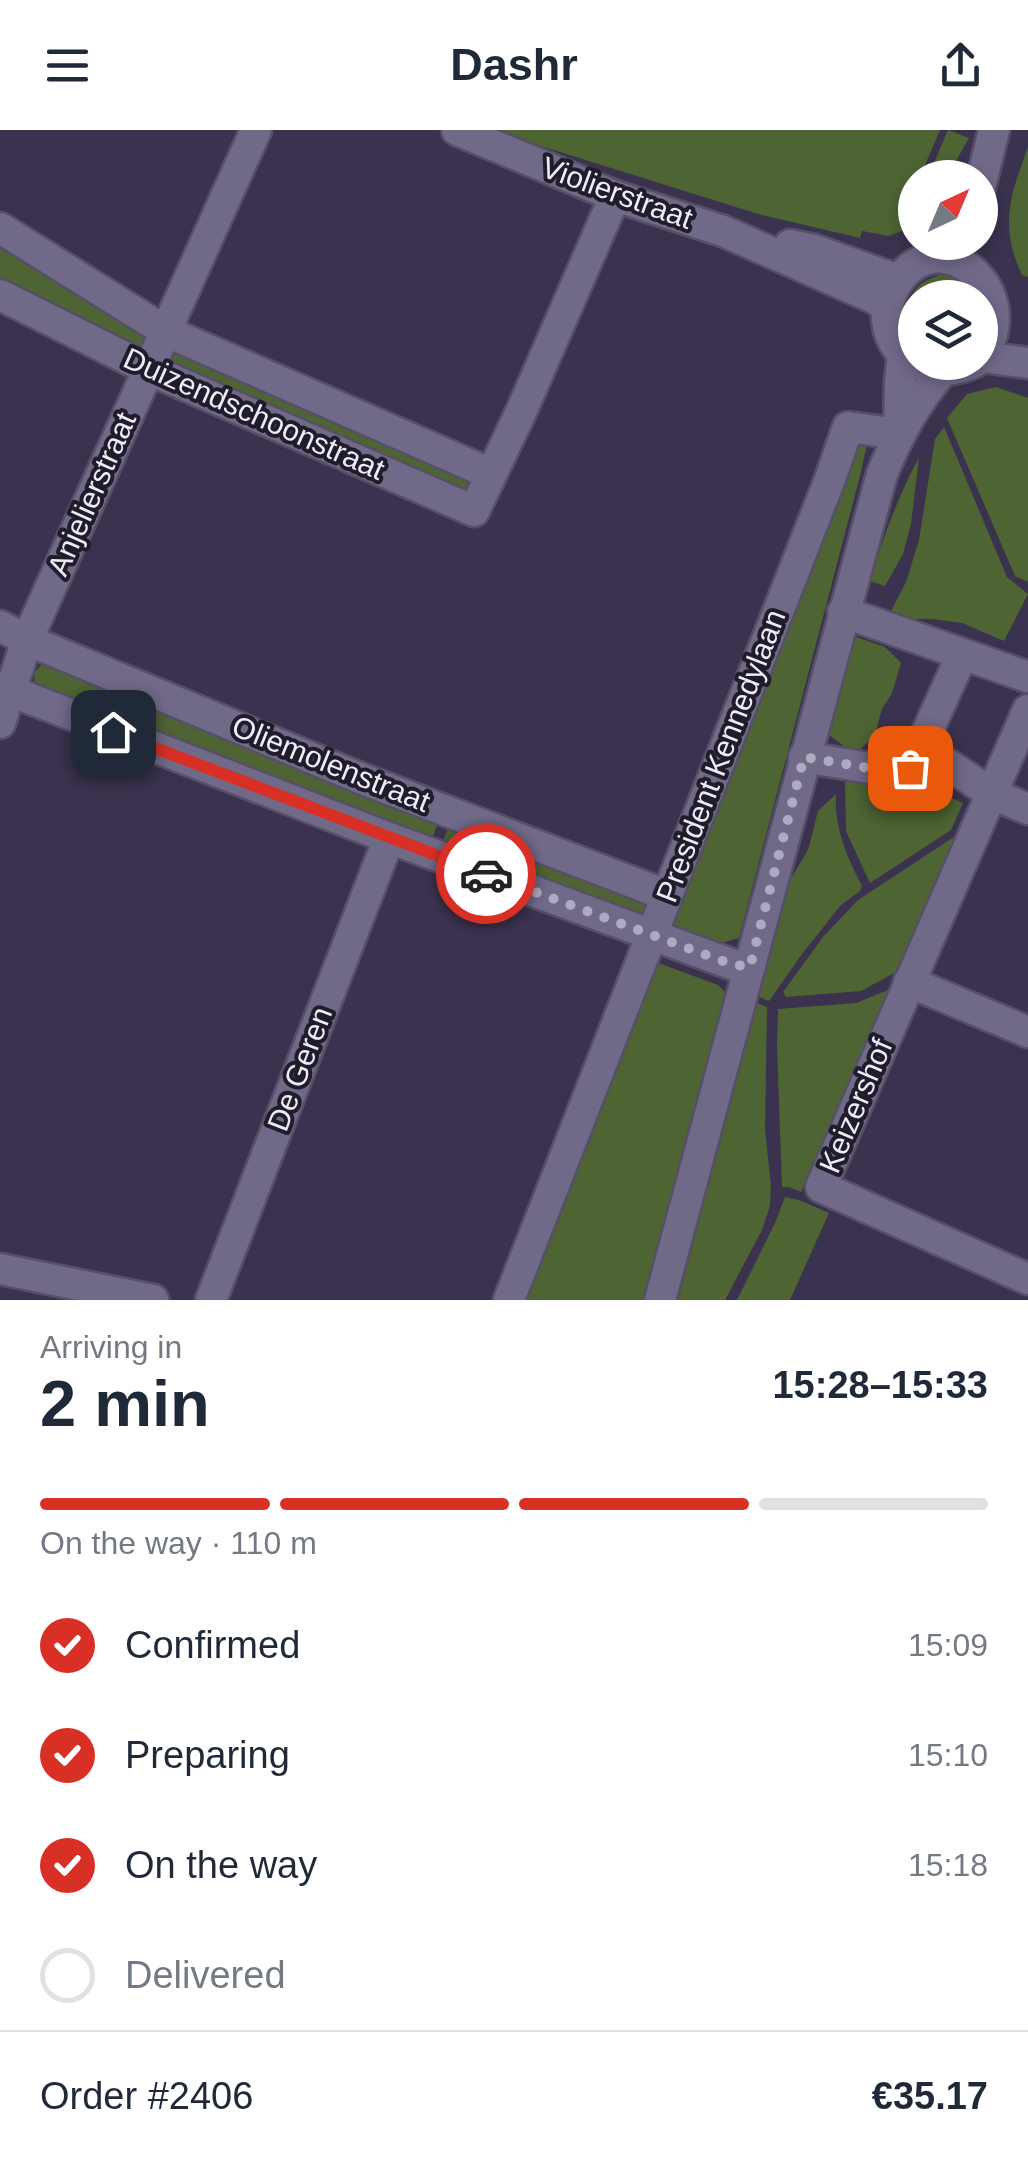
<!DOCTYPE html>
<meta charset="utf-8">
<style>
:root{--surface:#fff;--page:#f2f2f3;--text:#1f2937;--muted:#747a83;--line:#e0e1e3;--accent:#d93025}
body{margin:0;font-family:Helvetica,sans-serif;background:var(--page);color:var(--text);height:100vh;display:flex;flex-direction:column;font-size:38px;white-space:nowrap}
*{box-sizing:border-box;margin:0}
p{font-size:32px;color:var(--muted)}
.icon{flex:none;width:55px;height:55px;fill:none;stroke:currentColor;stroke-width:2;stroke-linecap:round;stroke-linejoin:round}
.map{position:relative;height:1170px;overflow:hidden}
.sheet{display:flex;flex-direction:column;background:var(--surface);flex:1}
.sheet>*{flex:none}
.needle{width:65px;rotate:44deg}
.fabs{position:absolute;left:898px;top:30px;display:grid;gap:20px}
.fabs a{display:grid;place-items:center;width:100px;height:100px;border-radius:50%;background:var(--surface);box-shadow:0 5px 15px #0003;font-size:50px}
.pin{position:absolute;display:grid;place-items:center;width:85px;height:85px;color:#fff;margin:-42px;border-radius:20px;box-shadow:0 5px 15px #0006}
.courier{position:absolute;display:grid;place-items:center;width:100px;height:100px;margin:-50px;border:8px solid #d93025;border-radius:50%;background:#fff;color:#222;box-shadow:0 2px 12px #0007}
.headline em{font-style:normal;font-weight:700}
.headline div{display:flex;flex-direction:column-reverse}
.headline{display:flex;align-items:center;justify-content:space-between;height:170px;padding:0 40px}
h1{font-size:65px;font-weight:700;line-height:75px}
.bar{display:grid;grid-template-columns:repeat(4,1fr);gap:15px 10px;align-content:center;height:120px;padding:0 40px}
.bar i{height:12px;border-radius:8px;background:var(--line)}
.bar .selected{background:var(--accent)}
.bar p{grid-column:span 4}
.line{display:flex;align-items:center;gap:25px;padding:0 40px;border-top:2px solid var(--line)}
.line div{flex:1}
ol{padding:0 40px;list-style:none}
li{display:flex;align-items:center;gap:30px;height:110px}
li p{margin-inline-start:auto}
li .icon{padding:10px;border-radius:50%;background:var(--accent);color:#fff;stroke-width:4}
li:last-child{color:var(--muted)}
li i{width:55px;height:55px;border:5px solid var(--line);border-radius:50%}
header{display:flex;justify-content:space-between;align-items:center;height:130px;padding:0 40px;background:var(--surface);font-size:45px;font-weight:700}
.map>svg:first-child{display:block}
.green{fill:#4e6433}
.lines{fill:none;stroke-linecap:round;stroke-linejoin:round}
.minor-casing{stroke:#564f67;stroke-width:35}
.minor{stroke:#716988;stroke-width:30}
.done{stroke:#afaabf;stroke-width:10;stroke-dasharray:0 18}
.route{stroke:#d93025;stroke-width:12}
.labels{text-anchor:middle;stroke-width:8;stroke-linejoin:round;paint-order:stroke}
.street-label{font-size:30px;fill:#eeeafc;stroke:#201c29}
</style>
<header><svg class="icon" aria-label="menu" viewBox="0 0 24 24"><path d="M4 6h16M4 12h16M4 18h16"/></svg>Dashr<svg class="icon" aria-label="share" viewBox="0 0 24 24"><path d="M12 15V3M7 8l5-5 5 5M5 13v7h14v-7"/></svg></header>
<div class="map">
<svg width="1028" height="1170" viewBox="0 0 1028 1170">
<rect width="100%" height="100%" fill="#3a324e"/>
<!-- green -->
<g class="green">
<polygon points="501,0 940,0 920,47 915,48 915,61 906,80 911,81 902,101 889,106 862,101 860,108 758,84 528,12"/>
<polygon points="948,0 969,8 947,47 928,47"/>
<path d="M1028,17V147L1022,145C999,95 1010,66 1028,17Z"/>
<polygon points="0,108 143,197 148,209 144,215 134,217 0,149"/>
<path d="M945,144L958,146L980,168H915V208C898,177 911,150 945,144Z"/>
<polygon points="172,220 471,350 470,358 465,362 172,233 169,225"/>
<polygon points="996,257 1028,268 1028,452 1015,446 947,288 967,264"/>
<polygon points="944,297 1007,447 1028,464 1004,511 962,493 933,489 887,489 906,452 919,410 935,309"/>
<polygon points="869,305 861,342 739,808 714,815 677,801 670,790 853,306"/>
<path d="M919,327L911,394L903,424L885,456L870,451C883,407 898,367 919,327Z"/>
<polygon points="856,507 885,517 901,533 892,563 882,579 875,604 859,621 851,621 829,605 849,514"/>
<polygon points="45,531 440,688 432,709 35,554 34,543"/>
<polygon points="899,645 963,673 951,700 870,753 846,701 845,652"/>
<path d="M836,664C834,697 847,727 862,756L860,761L841,775L802,824L769,871L759,867L790,750L808,720L818,681Z"/>
<polygon points="451,691 643,764 649,776 646,783 639,786 442,713"/>
<polygon points="963,701 900,840 861,861 786,867 783,862 823,807 858,770"/>
<polygon points="653,831 718,855 725,862 644,1170 517,1170"/>
<polygon points="893,858 801,1062 789,1057 782,1057 777,916 778,879 856,873"/>
<polygon points="757,873 767,877 765,1000 771,1055 770,1076 762,1100 725,1170 678,1170"/>
<polygon points="785,1067 799,1070 829,1083 790,1170 737,1170 775,1093"/>
</g>
<g class="lines">
<!-- minor casing -->
<g class="minor-casing">
<g id="minor">
<polyline points="457,0 615,66 723,101 876,169 887,177"/>
<polyline points="980,57 994,0"/>
<polyline points="0,98 165,201 491,344"/>
<polyline points="790,115 814,120 898,150"/>
<polyline points="0,165 148,239 474,381 521,282 615,66"/>
<polyline points="982,227 1028,233"/>
<path d="M975,232C939,251 891,234 887,190C886,177 890,164 897,153C940,87 1028,163 980,228"/>
<polyline points="899,304 900,251 903,224"/>
<polyline points="843,482 1028,547"/>
<polyline points="0,496 27,510 360,648 666,765"/>
<polyline points="0,557 389,708 731,834 750,837"/>
<polyline points="1028,580 821,1057 1028,1149"/>
<polyline points="0,593 27,510 256,0"/>
<polyline points="922,617 992,664 1028,679"/>
<polyline points="804,627 875,639 911,638 962,525"/>
<polyline points="909,852 1028,902"/>
<polyline points="0,1139 153,1170"/>
<polyline points="211,1170 389,708"/>
<polyline points="509,1170 830,349 848,297 899,304"/>
<path d="M660,1170L882,344C897,307 915,272 942,242"/>
</g>
</g>
<!-- minor -->
<use href="#minor" class="minor"/>
</g>
<g class="lines">
<!-- done -->
<polyline class="done" points="486,744 731,834 750,837 804,627 875,639 910,638"/>
<!-- route -->
<polyline class="route" points="113,602 486,744"/>
</g>
<g class="labels">
<!-- street labels -->
<g class="street-label">
<text transform="translate(617 63) rotate(20)" y="10">Violierstraat</text>
<text transform="translate(254 284) rotate(24)" y="10">Duizendschoonstraat</text>
<text transform="translate(92 364) rotate(-66)" y="10">Anjelierstraat</text>
<text transform="translate(721 626) rotate(-69)" y="10">President Kennedylaan</text>
<text transform="translate(331 634) rotate(22)" y="10">Oliemolenstraat</text>
<text transform="translate(300 939) rotate(-69)" y="10">De Geren</text>
<text transform="translate(856 976) rotate(-67)" y="10">Keizershof</text>
</g>
</g>
</svg>
<div class="fabs">
<a><svg class="needle" viewBox="-14 -14 28 28"><path d="M0-13l5 13h-10z" fill="#e53935"/><path d="M0 13l5-13h-10z" fill="#747a83"/></svg></a>
<a><svg class="icon" aria-label="layers" viewBox="0 0 24 24"><path d="M12 4l9 5-9 5-9-5zM3 14l9 5 9-5"/></svg></a>
</div>
<div class="pin" style="left:910px;top:638px;background:#ea580c"><svg class="icon" aria-label="bag" viewBox="0 0 24 24"><path d="M5 8h14l-1 12H6zM9 8a3 3 0 0 1 6 0"/></svg></div>
<div class="pin" style="left:113px;top:602px;background:#1f2937"><svg class="icon" aria-label="home" viewBox="0 0 24 24"><path d="M3 11l9-7 9 7M6 9v11h12V9"/></svg></div>
<div class="courier" style="left:486px;top:744px"><svg class="icon" aria-label="car" viewBox="0 0 24 24"><path d="M5 17H2v-5l4-1 3-4h7l3 4 3 1v5h-3M9 17h6M6 11h13"/><circle cx="7" cy="17" r="2"/><circle cx="17" cy="17" r="2"/></svg></div>
</div>
<section class="sheet">
<div class="headline"><div><h1>2 min</h1><p>Arriving in</p></div><em>15:28–15:33</em></div>
<div class="bar"><i class="selected"></i><i class="selected"></i><i class="selected"></i><i></i><p>On the way · 110 m</p></div>
<ol>
<li><svg class="icon" aria-label="check" viewBox="0 0 24 24"><path d="M5 12l5 5 9-10"/></svg>Confirmed<p>15:09</p></li>
<li><svg class="icon" aria-label="check" viewBox="0 0 24 24"><path d="M5 12l5 5 9-10"/></svg>Preparing<p>15:10</p></li>
<li><svg class="icon" aria-label="check" viewBox="0 0 24 24"><path d="M5 12l5 5 9-10"/></svg>On the way<p>15:18</p></li>
<li><i></i>Delivered</li>
</ol>
<div class="line" style="height:130px"><div>Order #2406</div><b>€35.17</b></div>
</section>
